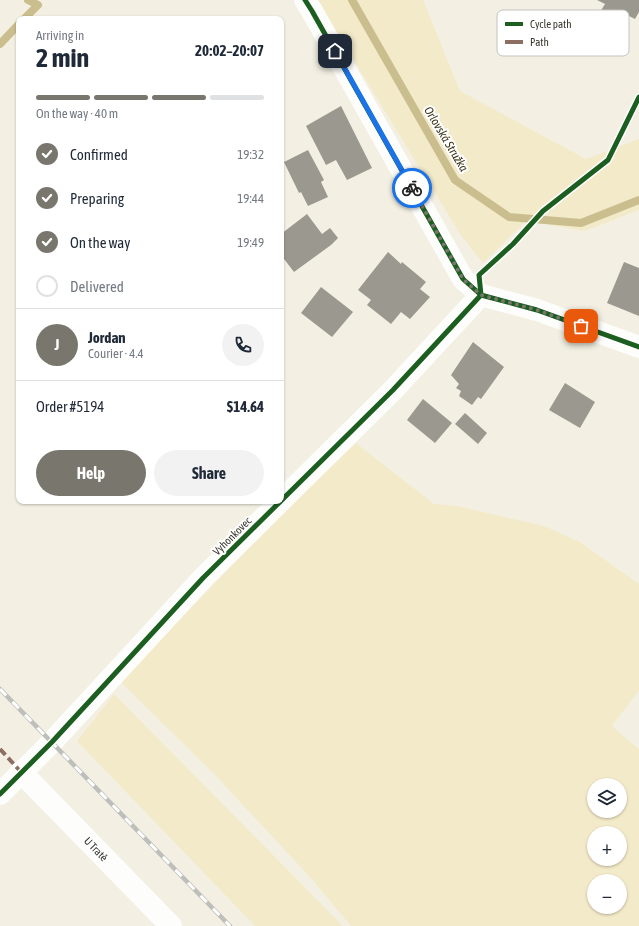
<!DOCTYPE html>
<meta charset="utf-8">
<style>
:root{--surface:#fff;--page:#f2f2f3;--text:#1f2937;--muted:#747a83;--line:#e0e1e3;--accent:#79776d}
body{margin:0;font-family:"Asap Condensed",sans-serif;background:var(--page);color:var(--text);height:100vh;display:flex;flex-direction:column;font-size:15px;white-space:nowrap}
*{box-sizing:border-box;margin:0}
p{font-size:13px;color:var(--muted)}
.icon{flex:none;width:22px;height:22px;fill:none;stroke:currentColor;stroke-width:2;stroke-linecap:round;stroke-linejoin:round}
.map{position:relative;flex:1;overflow:hidden}
.details{position:absolute;left:16px;top:16px;width:268px;height:488px;display:flex;flex-direction:column;background:var(--surface);border-radius:8px;box-shadow:0 1px 3px #0004}
.details>*{flex:none}
.tools{position:absolute;left:587px;top:778px;display:grid;gap:8px}
.tools a{display:grid;place-items:center;width:40px;height:40px;border-radius:50%;background:var(--surface);box-shadow:0 1px 3px #0004;font-size:20px}
.pin{position:absolute;display:grid;place-items:center;width:34px;height:34px;color:#fff;margin:-17px;border-radius:8px;box-shadow:0 2px 6px #0006}
.courier{position:absolute;display:grid;place-items:center;width:40px;height:40px;margin:-20px;border:3px solid #1a73e8;border-radius:50%;background:#fff;color:#222;box-shadow:0 1px 5px #0007}
.head em{font-style:normal;font-weight:700}
.head div{display:flex;flex-direction:column-reverse}
.head{display:flex;align-items:center;justify-content:space-between;height:68px;padding:0 20px}
h1{font-size:26px;font-weight:700;line-height:30px}
.bar{display:grid;grid-template-columns:repeat(4,1fr);gap:6px 4px;align-content:center;height:48px;padding:0 20px}
.bar i{height:5px;border-radius:3px;background:var(--line)}
.bar .selected{background:var(--accent)}
.bar p{grid-column:span 4}
.line{display:flex;align-items:center;gap:10px;padding:0 20px;border-top:1px solid var(--line)}
.line div{flex:1}
.round{display:grid;place-items:center;flex:none;width:42px;height:42px;border-radius:21px;background:var(--page)}
ol{padding:0 20px;list-style:none}
li{display:flex;align-items:center;gap:12px;height:44px}
li p{margin-inline-start:auto}
li .icon{padding:4px;border-radius:50%;background:var(--accent);color:#fff;stroke-width:4}
li:last-child{color:var(--muted)}
li i{width:22px;height:22px;border:2px solid var(--line);border-radius:50%}
.button{display:flex;gap:8px;margin-top:auto;padding:8px 20px}
.button a{flex:1;height:46px;border-radius:24px;background:var(--accent);color:#fff;font-size:16px;font-weight:700;line-height:46px;text-align:center}
.button a+a{background:var(--page);color:var(--text)}
.map>svg:first-child{display:block}
.green{fill:#f3eac9;fill-rule:evenodd}
.lines{fill:none;stroke-linecap:round;stroke-linejoin:round}
.stream{stroke:#cbbe8e;stroke-width:8}
.building{fill:#9b998f}
.path{stroke:#dad9d5;stroke-width:2.5;stroke-dasharray:4 2;stroke-linecap:butt}
.minor{stroke:#fdfdfb;stroke-width:22}
.rail-casing{stroke:#bebebb;stroke-width:4.5}
.rail{stroke:#fff;stroke-width:3;stroke-dasharray:9;stroke-linecap:butt}
.quiet{stroke:#8d6e63;stroke-width:4;stroke-dasharray:8 4;stroke-linecap:butt}
.cycleway-casing{stroke:#fff;stroke-width:8}
.cycleway{stroke:#1b5e20;stroke-width:5}
.done{stroke:#79776d;stroke-width:4;stroke-dasharray:0 7.2}
.route{stroke:#1a73e8;stroke-width:5}
.labels{text-anchor:middle;stroke-width:4;stroke-linejoin:round;paint-order:stroke}
.street-label{font-size:11px;fill:#38362d;stroke:#fff}
.water-label{font-size:12px;font-style:italic;fill:#3a3316;stroke:#fff}
.key{fill:#fff;stroke:#c3c3c0;stroke-width:1}
.key-label{font-size:11px;fill:#38362d}
</style>
<div class="map">
<svg width="639" height="926" viewBox="0 0 639 926">
<rect width="100%" height="100%" fill="#f3f0e3"/>
<!-- green -->
<g class="green">
<polygon points="317,0 423,0 460,91 586,159 639,139 639,210 585,231 526,221 483,263 460,234"/>
<path d="M356,443L434,504L457,506L544,526L580,542L639,584V690L612,726L639,749V926H351L309,876L216,776L120,681L292,504ZM594,785H620V811H594ZM594,833H620V859H594ZM594,881H620V907H594Z"/>
<polygon points="114,694 343,926 255,926 77,741"/>
</g>
<g class="lines">
<!-- stream -->
<g class="stream">
<polyline points="352,0 455,180 509,217 581,223 639,200"/>
<polyline points="24,19 38,5 28,0"/>
<polyline points="0,44 19,24"/>
</g>
</g>
<!-- building -->
<g class="building">
<polygon points="597,0 639,0 639,12 635,19 621,12 617,21 600,12 605,4"/>
<polygon points="341,106 372,168 347,180 336,160 326,165 306,126"/>
<polygon points="308,150 324,180 321,182 328,197 308,206 301,192 299,193 284,162"/>
<polygon points="307,214 322,234 330,228 338,238 331,245 294,272 281,255 281,234"/>
<polygon points="388,252 401,264 402,262 426,282 420,289 430,297 410,319 401,312 391,324 367,305 371,300 358,290"/>
<polygon points="624,262 639,268 639,316 607,303"/>
<polygon points="321,287 353,312 332,337 301,313"/>
<polygon points="473,342 504,367 481,399 478,397 472,405 459,396 461,391 456,388 459,384 451,375"/>
<polygon points="565,383 595,402 580,428 549,410"/>
<polygon points="423,399 452,423 435,443 407,420"/>
<polygon points="465,413 487,433 478,444 455,424"/>
</g>
<g class="lines">
<!-- path -->
<polyline class="path" points="488,267 513,244 543,211 608,160 639,97"/>
<!-- minor -->
<g class="minor">
<polyline points="305,0 312,11 463,279 481,295 537,310 639,347"/>
<polyline points="21,772 171,926"/>
<polyline points="0,794 52,742 203,578 393,390 481,295"/>
</g>
<!-- rail casing -->
<g class="rail-casing">
<polyline id="rail" points="0,689 230,926"/>
</g>
<!-- rail -->
<use href="#rail" class="rail"/>
<!-- quiet -->
<polyline class="quiet" points="0,749 21,772"/>
<!-- cycleway casing -->
<g class="cycleway-casing">
<g id="cycleway">
<polyline points="305,0 312,11 463,279 481,295 537,310 639,347"/>
<polyline points="0,794 52,742 203,578 393,390 481,295 479,275 513,244 543,211 608,160 639,97"/>
</g>
</g>
<!-- cycleway -->
<use href="#cycleway" class="cycleway"/>
</g>
<g class="lines">
<!-- done -->
<polyline class="done" points="412,188 463,279 481,295 537,310 581,326"/>
<!-- route -->
<polyline class="route" points="335,51 412,188"/>
</g>
<g class="labels">
<!-- street labels -->
<g class="street-label">
<text transform="translate(232 536) rotate(-45)" y="4">Vyhonkovec</text>
<text transform="translate(96 849) rotate(46)" y="4">U Tratě</text>
</g>
<!-- water labels -->
<g class="water-label">
<text transform="translate(446 139) rotate(59)" y="4">Orlovská Stružka</text>
</g>
</g>
<!-- legend -->
<rect x="497" y="10" width="132" height="46" rx="6" class="key"/>
<rect x="505" y="22" width="18" height="4" fill="#1b5e20"/>
<rect x="505" y="40" width="18" height="4" fill="#8d6e63"/>
<g class="key-label">
<text x="530" y="28">Cycle path</text>
<text x="530" y="46">Path</text>
</g>
</svg>
<div class="tools">
<a><svg class="icon" aria-label="layers" viewBox="0 0 24 24"><path d="M12 4l9 5-9 5-9-5zM3 14l9 5 9-5"/></svg></a>
<a>+</a>
<a>−</a>
</div>
<div class="pin" style="left:581px;top:326px;background:#ea580c"><svg class="icon" aria-label="bag" viewBox="0 0 24 24"><path d="M5 8h14l-1 12H6zM9 8a3 3 0 0 1 6 0"/></svg></div>
<div class="pin" style="left:335px;top:51px;background:#1f2937"><svg class="icon" aria-label="home" viewBox="0 0 24 24"><path d="M3 11l9-7 9 7M6 9v11h12V9"/></svg></div>
<div class="courier" style="left:412px;top:188px"><svg class="icon" aria-label="bike" viewBox="0 0 24 24"><circle cx="6" cy="16" r="4"/><circle cx="18" cy="16" r="4"/><path d="M6 16l4-8h5l3 8M10 8l3 8H6M13 5h3"/></svg></div>
<section class="details">
<div class="head"><div><h1>2 min</h1><p>Arriving in</p></div><em>20:02–20:07</em></div>
<div class="bar"><i class="selected"></i><i class="selected"></i><i class="selected"></i><i></i><p>On the way · 40 m</p></div>
<ol>
<li><svg class="icon" aria-label="check" viewBox="0 0 24 24"><path d="M5 12l5 5 9-10"/></svg>Confirmed<p>19:32</p></li>
<li><svg class="icon" aria-label="check" viewBox="0 0 24 24"><path d="M5 12l5 5 9-10"/></svg>Preparing<p>19:44</p></li>
<li><svg class="icon" aria-label="check" viewBox="0 0 24 24"><path d="M5 12l5 5 9-10"/></svg>On the way<p>19:49</p></li>
<li><i></i>Delivered</li>
</ol>
<div class="line" style="height:72px"><b class="round" style="background:var(--accent);color:#fff">J</b><div><b>Jordan</b><p>Courier · 4.4</p></div><a class="round"><svg class="icon" aria-label="phone" viewBox="0 0 24 24"><path d="M5 4h4l2 5-3 2q2 4 5 5l2-3 5 2v4C11 20 4 13 5 4z"/></svg></a></div>
<div class="line" style="height:52px"><div>Order #5194</div><b>$14.64</b></div>
<div class="button"><a>Help</a><a>Share</a></div>
</section>
</div>
